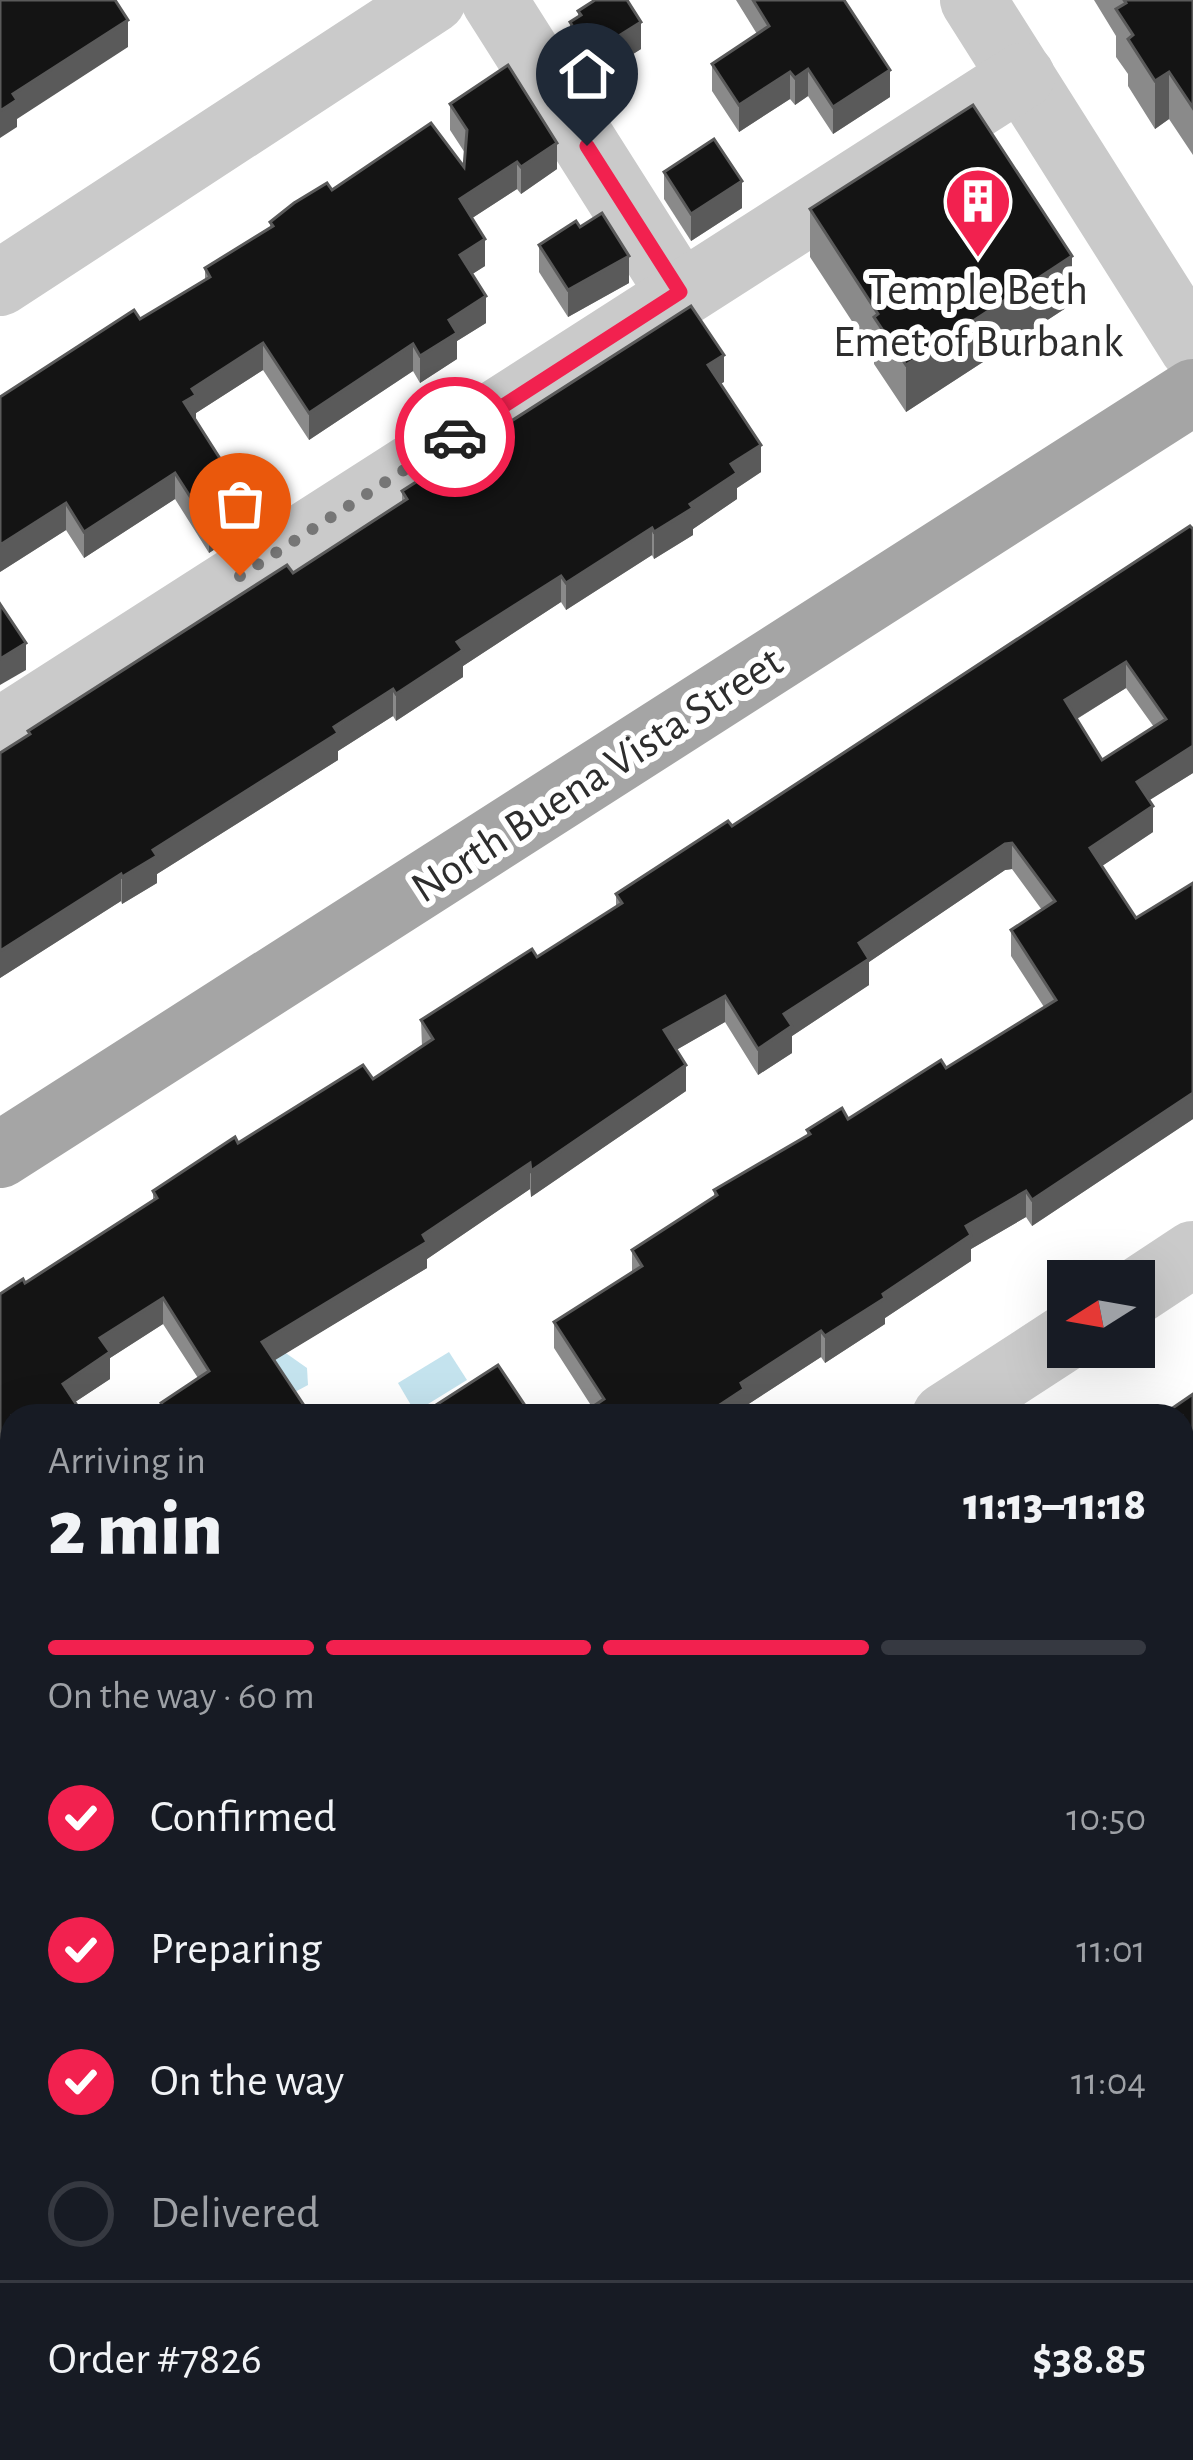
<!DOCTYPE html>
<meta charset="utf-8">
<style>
:root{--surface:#171b24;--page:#20242c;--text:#f1f3f6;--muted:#9ea1a6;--line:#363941;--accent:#f2214f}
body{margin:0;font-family:"Alegreya Sans",sans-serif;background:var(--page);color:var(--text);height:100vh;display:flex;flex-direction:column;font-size:45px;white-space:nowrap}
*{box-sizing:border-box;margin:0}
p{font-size:39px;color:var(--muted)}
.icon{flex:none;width:66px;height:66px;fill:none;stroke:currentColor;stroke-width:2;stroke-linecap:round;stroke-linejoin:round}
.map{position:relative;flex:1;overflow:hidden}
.side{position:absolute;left:0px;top:1404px;width:1194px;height:1056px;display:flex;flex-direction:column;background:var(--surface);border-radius:36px 36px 0 0;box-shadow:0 12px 48px #0002}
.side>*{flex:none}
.needle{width:78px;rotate:259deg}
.buttons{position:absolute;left:1047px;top:1260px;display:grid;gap:24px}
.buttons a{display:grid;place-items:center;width:108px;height:108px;border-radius:0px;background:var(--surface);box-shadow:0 12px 48px #0002;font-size:60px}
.pin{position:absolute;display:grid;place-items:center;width:102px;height:102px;color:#fff;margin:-123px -51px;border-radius:50% 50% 50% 0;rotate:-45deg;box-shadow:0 0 12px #0007}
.pin .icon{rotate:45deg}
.courier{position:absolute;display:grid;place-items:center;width:120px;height:120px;margin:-60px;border:9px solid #f2214f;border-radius:50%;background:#fff;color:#222;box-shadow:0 3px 15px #0007}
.head em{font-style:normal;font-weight:800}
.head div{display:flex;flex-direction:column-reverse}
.head{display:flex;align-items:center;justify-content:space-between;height:204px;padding:0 48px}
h1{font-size:78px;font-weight:800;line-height:90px}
.bar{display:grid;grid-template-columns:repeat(4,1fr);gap:18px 12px;align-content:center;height:144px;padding:0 48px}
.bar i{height:15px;border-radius:9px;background:var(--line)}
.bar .active{background:var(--accent)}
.bar p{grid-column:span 4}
.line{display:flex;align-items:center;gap:30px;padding:0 48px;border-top:3px solid var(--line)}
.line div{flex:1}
ol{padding:0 48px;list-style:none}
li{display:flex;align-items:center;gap:36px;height:132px}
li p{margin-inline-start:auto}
li .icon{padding:12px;border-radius:50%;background:var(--accent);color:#fff;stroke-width:4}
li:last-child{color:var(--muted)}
li i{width:66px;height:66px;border:6px solid var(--line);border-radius:50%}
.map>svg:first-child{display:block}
.water{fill:#c4e3ee}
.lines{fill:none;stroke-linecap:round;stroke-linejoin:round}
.minor{stroke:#cacaca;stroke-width:66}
.major{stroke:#a5a5a5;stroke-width:66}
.wall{fill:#8a8a8a;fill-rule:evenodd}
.shaded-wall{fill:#5a5a5a}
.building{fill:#141414;stroke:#5a5a5a;stroke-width:3;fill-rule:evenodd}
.done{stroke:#767676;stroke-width:12;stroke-dasharray:0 21.6}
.route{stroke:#f2214f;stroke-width:15}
.labels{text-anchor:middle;stroke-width:12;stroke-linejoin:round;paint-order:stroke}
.poi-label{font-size:45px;fill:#2d2d2d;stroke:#fff}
.street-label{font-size:45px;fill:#2d2d2d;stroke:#fff}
</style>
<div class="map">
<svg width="1193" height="2460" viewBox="0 0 1193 2460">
<rect width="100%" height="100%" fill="#fff"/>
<!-- water -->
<g class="water">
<polygon points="242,1341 280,1349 307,1368 308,1385 293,1393"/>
<polygon points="449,1352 467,1380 415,1412 398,1383"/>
</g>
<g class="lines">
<!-- minor -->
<g class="minor">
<polyline points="494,0 679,292"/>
<polyline points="973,0 1193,348"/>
<polyline points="0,283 433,0"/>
<polyline points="0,731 1022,76"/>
<polyline points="1134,1293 1193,1254"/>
<polyline points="945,1416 1068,1336"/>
<polyline points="0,2030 12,2022"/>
<polyline points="1182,2122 1193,2115"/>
<polyline points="659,2460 677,2448"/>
</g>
<!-- major -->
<polyline class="major" points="0,1155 1193,392"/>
</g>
<!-- wall -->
<g class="wall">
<polygon points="736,0 844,0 890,97 833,134 808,96 795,105 790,99 739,132 712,91 712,64 757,34"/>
<polygon points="1094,0 1193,0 1193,155 1169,119 1155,129 1128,86 1128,74 1116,57 1116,36"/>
<polygon points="578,11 641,49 590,81 570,49 570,22 578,17"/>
<polygon points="450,104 557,169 521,194 517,189 472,218 485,266 472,274 486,323 457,341 457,359 420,383 413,371 309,440 263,370 196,413 196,421 247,528 209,553 175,499 84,558 66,530 0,572 140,319 205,279 205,268 270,228 270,222 332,190 464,167 465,153 450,130"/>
<polygon points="664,172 742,208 691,241 664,199"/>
<polygon points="810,209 1072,304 906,412 874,364 874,355 810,257"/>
<polygon points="539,245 629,283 568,317 539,272"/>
<polygon points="724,382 720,384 761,472 737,488 737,499 693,529 693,535 654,559 652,555 566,610 561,602 463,666 463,677 396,721 393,716 338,751 338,760 157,874 157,883 122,904 121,901 0,978 0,753 28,736 28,731 293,573 402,502 402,491"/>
<path d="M1193,529V773L1149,800L1153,832L1102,866L1136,918L1193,883V1119L1032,1226L1026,1217L971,1249V1261L885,1318V1324L825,1363L821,1357L744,1407V1415L742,1416H579L592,1407L554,1348V1322L632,1272V1250L714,1196V1190L807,1135V1130L848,1119L946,1068L1044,1007L1011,956V930L1042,910L1012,869L1005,870L869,962V985L792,1036V1053L758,1075L725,1022L676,1050L686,1091L531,1197L530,1189L427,1259V1268L274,1360L311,1416H161V1403L198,1378L163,1324L110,1358V1379L75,1402L12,1519L0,1526V1294L25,1283L153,1201V1191L238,1143L373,1079L422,1047L421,1020L537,957L616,907V894L732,826ZM1126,688L1154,727L1102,760L1077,719Z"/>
<polygon points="12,1597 12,1887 0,1895 0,1666 9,1661 0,1647 0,1604"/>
<polygon points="12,2143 12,2365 10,2193 0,2177 0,2151"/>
</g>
<!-- shaded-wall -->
<g class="shaded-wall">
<polygon points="128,20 128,47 17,119 17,127 0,138 0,111 13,94"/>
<polygon points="641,22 641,49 590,81 590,54"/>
<polygon points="808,69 808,96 795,105 795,78"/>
<polygon points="890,70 890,97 833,134 833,107"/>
<polygon points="790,72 790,99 739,132 739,105"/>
<polygon points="1169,72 1169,119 1155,129 1155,81"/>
<polygon points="557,143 557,169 521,194 521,167"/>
<polygon points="517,162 517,189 460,226 460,199"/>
<polygon points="742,181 742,208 691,241 691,214"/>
<polygon points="485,239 485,266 460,282 460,255"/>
<polygon points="629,256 629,283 568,317 568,290"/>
<polygon points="1072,256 1072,304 906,412 906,365"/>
<polygon points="486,296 486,323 457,341 457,359 420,383 420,356 449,320"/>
<polygon points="263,343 263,370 196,413 196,422 184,402 192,389"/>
<polygon points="413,344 413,371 309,440 309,413"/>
<polygon points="724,355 724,382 708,392 708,365"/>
<polygon points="761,445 761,472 737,488 737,499 693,529 693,535 654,559 654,532 690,504 731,464"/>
<polygon points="175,473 175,499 84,558 84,532"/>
<polygon points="247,501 247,528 209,553 209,526"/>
<polygon points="66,503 66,530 0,572 0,545"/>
<polygon points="652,528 652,555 566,610 566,583"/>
<polygon points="561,576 561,602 463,666 463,677 396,721 396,694 457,642"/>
<polygon points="26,643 26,670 0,685 0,659"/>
<polygon points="1126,662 1126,688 1065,726 1065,700"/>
<polygon points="393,689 393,716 338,751 338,760 157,874 157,883 122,904 122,877 153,850"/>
<polygon points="1193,746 1193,773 1137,808 1137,782"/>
<polygon points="1153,806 1153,832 1090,874 1090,848"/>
<polygon points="1012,843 1012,869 1005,870 869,962 869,985 792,1036 792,1053 758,1075 758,1049 784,1014 859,943 1005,844"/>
<polygon points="121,874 121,901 0,978 0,951"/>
<polygon points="725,996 725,1022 664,1057 664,1030"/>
<polygon points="686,1065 686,1091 531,1197 531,1171"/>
<polygon points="1193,1093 1193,1119 1032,1226 1032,1200"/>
<polygon points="530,1163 530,1189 427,1259 427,1268 262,1368 262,1342"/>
<polygon points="1026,1191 1026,1217 971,1249 971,1261 885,1318 885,1324 825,1363 825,1336 883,1294 966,1226"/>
<polygon points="163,1298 163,1324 110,1358 110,1379 63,1410 63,1384 100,1338"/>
<polygon points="821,1331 821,1357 744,1407 744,1415 703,1416 741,1383"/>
<polygon points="12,1493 12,1519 0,1526 0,1500"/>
<polygon points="1193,1528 1193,1555 1182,1562 1182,1536"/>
<polygon points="12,1861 12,1887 0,1895 0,1869"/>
<polygon points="1193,1933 1193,1960 1182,1967 1182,1940"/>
<polygon points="12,2338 12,2365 0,2373 0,2346"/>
<polygon points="1193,2346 1193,2373 1182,2379 1182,2353"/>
<polygon points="421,2448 459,2448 442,2460 403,2460"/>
</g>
<!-- building -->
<g class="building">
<polygon points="0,0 115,0 128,20 13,94 17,100 0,111"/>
<polygon points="595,0 627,0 641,22 590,54 570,22 581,15 578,11"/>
<polygon points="753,0 844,0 890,70 833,107 808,69 795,78 790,72 739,105 712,64 769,26"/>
<polygon points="1124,0 1193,0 1193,108 1169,72 1155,81 1128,39 1133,35 1116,9 1126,3"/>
<polygon points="508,65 557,143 521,167 517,162 460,199 485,239 460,255 486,296 449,320 457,333 420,356 413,344 309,413 263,343 192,389 196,395 184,402 247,501 209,526 175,473 84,532 66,503 0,545 0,397 134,310 140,319 210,277 205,268 273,226 270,222 294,203 327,183 332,190 431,123 464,167 467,130 450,104"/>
<polygon points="973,105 1072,256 906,365 874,317 878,314 810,209"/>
<polygon points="714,139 742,181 691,214 664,172"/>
<polygon points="602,213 629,256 568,290 539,245 576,221 580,227"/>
<polygon points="691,306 724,355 708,365 761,445 731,464 737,473 690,504 693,508 654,532 652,528 566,583 561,576 457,642 463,650 396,694 393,689 334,727 338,733 153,850 157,856 122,877 121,874 0,951 0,753 30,734 28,731 287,565 293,573 407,499 402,491"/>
<path d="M1190,526L1193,529V746L1137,782L1153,806L1090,848L1136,918L1193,883V1093L1032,1200L1026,1191L966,1226L971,1235L883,1294L885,1298L825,1336L821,1331L741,1383L744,1389L703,1416H579L604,1399L554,1322L642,1266L632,1250L717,1195L714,1190L810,1134L807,1130L842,1108L848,1119L941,1060L946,1068L1056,1000L1011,930L1055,901L1012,843L1005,844L859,943L869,959L784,1014L792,1026L758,1049L725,996L664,1030L686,1065L531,1171L530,1163L423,1235L427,1242L262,1342L311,1416H169L161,1403L209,1371L163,1298L100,1338L110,1352L63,1384L84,1416H12V1493L0,1500V1294L23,1279L25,1283L157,1198L153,1191L235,1137L238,1143L363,1065L373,1079L433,1039L421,1020L532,949L537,957L622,903L616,894L728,821L732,826ZM1126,662L1166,719L1102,760L1065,700Z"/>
<polygon points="0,604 26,643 0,659"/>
<polygon points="498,1365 532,1416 419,1416"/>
<polygon points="1193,1394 1193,1528 1182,1536 1182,1416 1161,1416"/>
<polygon points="1152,1409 1156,1416 1141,1416"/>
<polygon points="12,1597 12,1640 0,1621 0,1604"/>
<polygon points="12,1658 12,1861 0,1869 0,1666"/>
<polygon points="1193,1739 1193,1933 1182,1940 1182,1837 1189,1833 1182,1823 1182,1746"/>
<polygon points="12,2143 12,2169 0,2151"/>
<polygon points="12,2191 12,2338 0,2346 0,2199"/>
<polygon points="1193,2242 1193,2346 1182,2353 1182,2248"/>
<polygon points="90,2448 421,2448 403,2460 82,2460 79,2455"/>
<polygon points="869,2448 1130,2448 1138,2460 850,2460"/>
</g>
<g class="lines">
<!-- done -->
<polyline class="done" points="240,576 455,437"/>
<!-- route -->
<polyline class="route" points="455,437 680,292 587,146"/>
</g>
<!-- icons -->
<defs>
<g id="building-pin" transform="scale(3.45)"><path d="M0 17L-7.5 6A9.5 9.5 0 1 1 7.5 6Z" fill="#f2214f" stroke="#fff"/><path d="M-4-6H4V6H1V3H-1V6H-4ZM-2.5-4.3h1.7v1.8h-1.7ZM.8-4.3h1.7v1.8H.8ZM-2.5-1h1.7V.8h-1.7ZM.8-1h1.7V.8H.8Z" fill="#fff"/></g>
</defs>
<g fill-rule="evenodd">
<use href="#building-pin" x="978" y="201"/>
</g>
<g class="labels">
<!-- poi labels -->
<g class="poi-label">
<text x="978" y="304">Temple Beth<tspan x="978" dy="52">Emet of Burbank</tspan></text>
</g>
<!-- street labels -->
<g class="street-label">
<text transform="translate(596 773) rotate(-33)" y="16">North Buena Vista Street</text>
</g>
</g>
</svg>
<div class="buttons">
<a><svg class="needle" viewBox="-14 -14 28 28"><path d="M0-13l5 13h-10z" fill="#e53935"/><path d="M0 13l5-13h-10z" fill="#9ea1a6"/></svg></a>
</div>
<div class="pin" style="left:240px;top:576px;background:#ea580c"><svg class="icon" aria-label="bag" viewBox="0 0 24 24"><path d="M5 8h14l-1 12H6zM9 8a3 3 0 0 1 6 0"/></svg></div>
<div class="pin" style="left:587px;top:146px;background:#1f2937"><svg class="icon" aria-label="home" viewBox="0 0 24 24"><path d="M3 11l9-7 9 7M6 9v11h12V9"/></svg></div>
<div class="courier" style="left:455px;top:437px"><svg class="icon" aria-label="car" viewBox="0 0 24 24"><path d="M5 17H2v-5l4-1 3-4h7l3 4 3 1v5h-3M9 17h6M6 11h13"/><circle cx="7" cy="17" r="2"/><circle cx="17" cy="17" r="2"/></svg></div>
<section class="side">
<div class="head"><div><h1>2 min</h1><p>Arriving in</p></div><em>11:13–11:18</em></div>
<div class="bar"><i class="active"></i><i class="active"></i><i class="active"></i><i></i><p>On the way · 60 m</p></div>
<ol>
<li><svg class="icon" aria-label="check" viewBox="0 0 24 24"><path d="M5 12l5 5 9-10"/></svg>Confirmed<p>10:50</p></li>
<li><svg class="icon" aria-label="check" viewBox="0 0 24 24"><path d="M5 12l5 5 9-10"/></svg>Preparing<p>11:01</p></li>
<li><svg class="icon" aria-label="check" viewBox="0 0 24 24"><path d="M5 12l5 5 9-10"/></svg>On the way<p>11:04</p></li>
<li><i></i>Delivered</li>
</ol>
<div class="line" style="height:156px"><div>Order #7826</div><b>$38.85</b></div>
</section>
</div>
